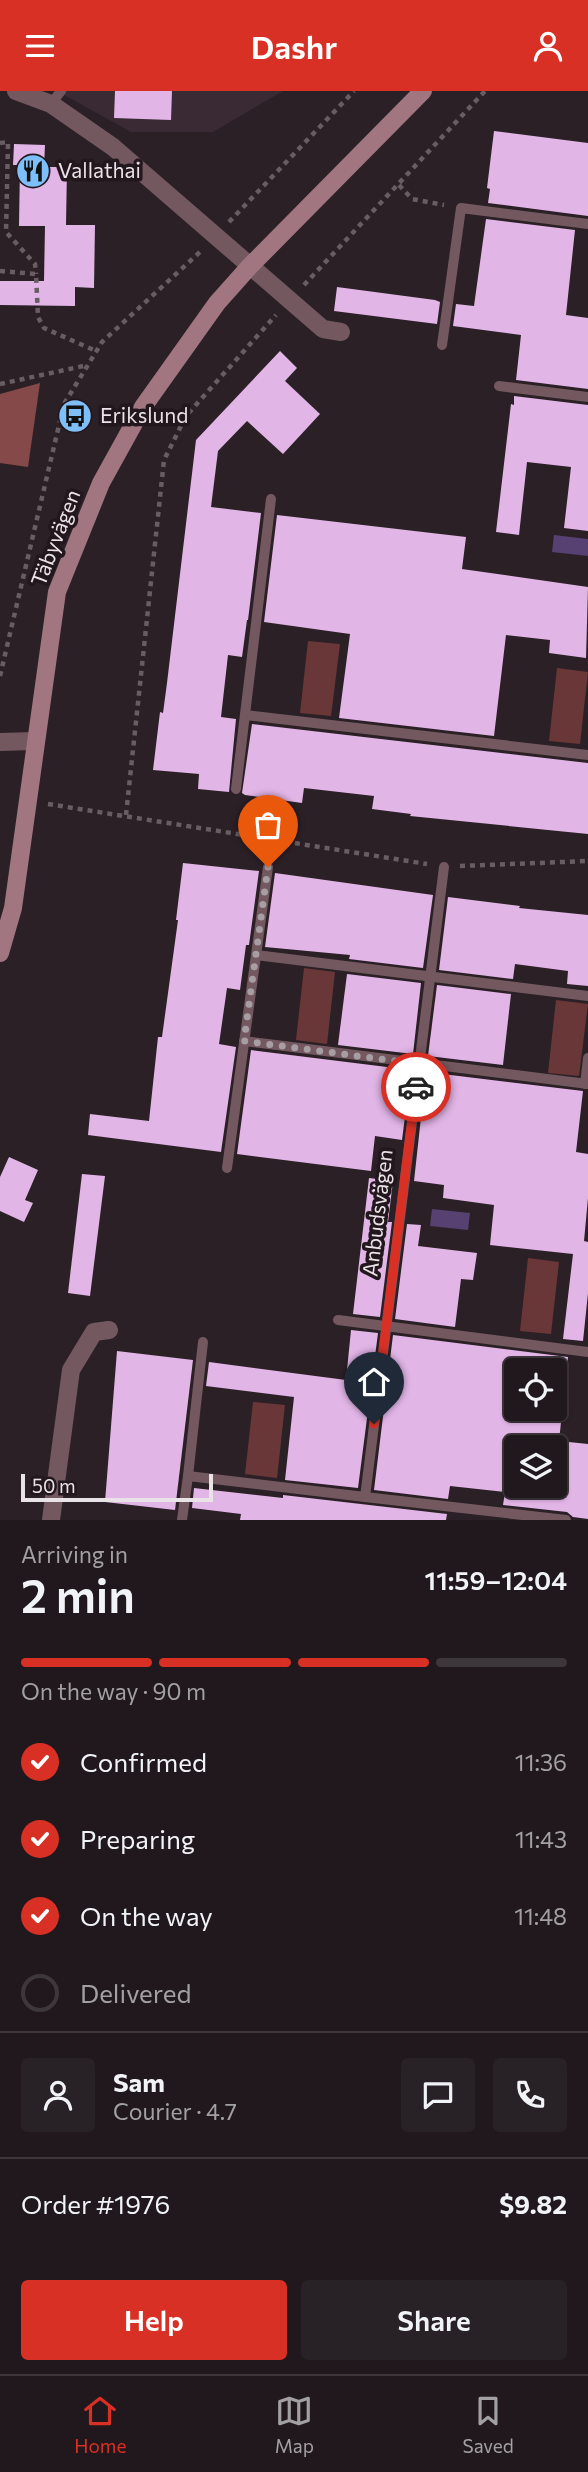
<!DOCTYPE html>
<meta charset="utf-8">
<style>
:root{--surface:#20181c;--page:#282125;--text:#f1f3f6;--muted:#a2a0a3;--line:#3d373b;--accent:#d93025}
body{margin:0;font-family:Commissioner,sans-serif;background:var(--page);color:var(--text);height:100vh;display:flex;flex-direction:column;font-size:26px;white-space:nowrap}
*{box-sizing:border-box;margin:0}
p{font-size:23px;color:var(--muted)}
.icon{flex:none;width:38px;height:38px;fill:none;stroke:currentColor;stroke-width:2;stroke-linecap:round;stroke-linejoin:round}
.map{position:relative;height:1429px;overflow:hidden}
.sheet{display:flex;flex-direction:column;background:var(--surface);flex:1}
.sheet>*{flex:none}
.buttons{position:absolute;left:504px;top:1267px;display:grid;gap:14px}
.buttons a{display:grid;place-items:center;width:63px;height:63px;border-radius:7px;background:var(--surface);box-shadow:0 2px 5px #0004,0 0 0 2px var(--line);font-size:35px}
.scale{position:absolute;left:21px;bottom:18px;width:192px;box-sizing:border-box;padding-left:7px;border:4px solid #e9e2e6;border-top:0;font-size:19px;line-height:24px;white-space:nowrap;color:#e9e2e6;-webkit-text-stroke:5px #21171d;paint-order:stroke}
.pin{position:absolute;display:grid;place-items:center;width:60px;height:60px;color:#fff;margin:-72px -30px;border-radius:50% 50% 50% 0;rotate:-45deg;box-shadow:0 0 7px #0007}
.pin .icon{rotate:45deg}
.courier{position:absolute;display:grid;place-items:center;width:70px;height:70px;margin:-35px;border:5px solid #d93025;border-radius:50%;background:#fff;color:#222;box-shadow:0 2px 9px #0007}
.overview em{font-style:normal;font-weight:600}
.overview div{display:flex;flex-direction:column-reverse}
.overview{display:flex;align-items:center;justify-content:space-between;height:119px;padding:0 21px}
h1{font-size:46px;font-weight:600;line-height:52px}
.bar{display:grid;grid-template-columns:repeat(4,1fr);gap:10px 7px;align-content:center;height:84px;padding:0 21px}
.bar i{height:9px;border-radius:5px;background:var(--line)}
.bar .selected{background:var(--accent)}
.bar p{grid-column:span 4}
.line{display:flex;align-items:center;gap:18px;padding:0 21px;border-top:2px solid var(--line)}
.line div{flex:1}
.round{display:grid;place-items:center;flex:none;width:74px;height:74px;border-radius:7px;background:var(--page)}
ol{padding:0 21px;list-style:none}
li{display:flex;align-items:center;gap:21px;height:77px}
li p{margin-inline-start:auto}
li .icon{padding:7px;border-radius:50%;background:var(--accent);color:#fff;stroke-width:4}
li:last-child{color:var(--muted)}
li i{width:38px;height:38px;border:4px solid var(--line);border-radius:50%}
.button{display:flex;gap:14px;margin-top:auto;padding:14px 21px}
.button a{flex:1;height:80px;border-radius:7px;background:var(--accent);color:#fff;font-size:28px;font-weight:600;line-height:80px;text-align:center}
.button a+a{background:var(--page);color:var(--text)}
header{display:flex;justify-content:space-between;align-items:center;height:91px;padding:0 21px;background:var(--accent);color:#fff;font-size:32px;font-weight:600}
.tabs{display:flex;justify-content:space-around;align-items:center;height:98px;border-top:2px solid var(--line);background:var(--surface);font-size:19px;color:var(--muted)}
.tabs a{display:grid;justify-items:center;gap:4px}
.tabs .selected{color:var(--accent)}
.map>svg:first-child{display:block}
.built{fill:#3a2a33}
.green{fill:#6a3738}
.forest{fill:#864949}
.water{fill:#574072}
.building{fill:#e2b5e7;fill-rule:evenodd}
.lines{fill:none;stroke-linecap:round;stroke-linejoin:round}
.path{stroke:#675d62;stroke-width:4.5;stroke-dasharray:5 5;stroke-linecap:butt}
.service{stroke:#745860;stroke-width:10}
.minor{stroke:#745860;stroke-width:18}
.secondary{stroke:#a17681;stroke-width:18}
.done{stroke:#a69ea3;stroke-width:7;stroke-dasharray:0 12.6}
.route{stroke:#d93025;stroke-width:9}
.labels{text-anchor:middle;stroke-width:7;stroke-linejoin:round;paint-order:stroke}
.poi-label{font-size:21px;fill:#e9e2e6;stroke:#21171d;text-anchor:start}
.street-label{font-size:21px;fill:#e9e2e6;stroke:#21171d}
</style>
<header><svg class="icon" aria-label="menu" viewBox="0 0 24 24"><path d="M4 6h16M4 12h16M4 18h16"/></svg>Dashr<svg class="icon" aria-label="person" viewBox="0 0 24 24"><circle cx="12" cy="8" r="4"/><path d="M4 21q1-7 8-7t8 7"/></svg></header>
<div class="map">
<svg width="588" height="1429" viewBox="0 0 588 1429">
<rect width="100%" height="100%" fill="#2b2026"/>
<!-- built -->
<polygon class="built" points="57,0 283,0 213,41 131,41"/>
<!-- green -->
<g class="green">
<polygon points="308,550 340,553 331,625 300,622"/>
<polygon points="557,577 588,581 580,653 549,650"/>
<polygon points="304,877 335,881 327,953 296,949"/>
<polygon points="556,909 588,913 579,985 548,982"/>
<polygon points="528,1167 559,1171 551,1243 520,1240"/>
<polygon points="253,1311 285,1314 277,1387 245,1383"/>
</g>
<!-- forest -->
<polygon class="forest" points="40,292 28,376 0,372 0,303"/>
<!-- water -->
<g class="water">
<polygon points="554,444 588,448 588,465 552,461"/>
<polygon points="432,1118 470,1122 468,1139 430,1135"/>
</g>
<!-- building -->
<g class="building">
<polygon points="115,0 172,0 171,29 114,27"/>
<polygon points="494,40 588,52 588,125 488,112 490,98 487,97"/>
<polygon points="14,53 45,54 44,76 67,76 66,134 95,134 94,197 75,196 75,215 0,214 0,190 44,190 45,135 19,135 20,74 13,74"/>
<polygon points="486,128 575,139 566,224 588,227 588,298 516,289 521,244 453,235 456,213 474,215"/>
<polygon points="337,196 435,209 440,211 437,233 334,220"/>
<polygon points="280,260 297,277 285,290 320,323 283,363 247,330 218,360 211,416 261,422 248,529 247,529 242,566 228,564 221,626 236,628 229,701 198,698 199,683 153,679 160,621 163,622 167,592 196,349"/>
<polygon points="514,305 588,314 588,440 564,437 571,376 527,371 519,444 496,441 511,313 514,314"/>
<polygon points="277,424 466,446 462,478 588,496 586,567 549,562 550,549 506,544 494,645 339,627 350,543 264,531"/>
<polygon points="252,633 588,672 588,743 410,725 411,723 372,718 374,705 304,697 302,712 245,704 242,702"/>
<polygon points="183,772 259,780 249,854 246,854 240,899 227,897 219,953 236,956 221,1061 88,1044 90,1023 149,1030 158,946 162,946 178,829 176,829"/>
<polygon points="275,782 433,804 423,877 349,868 350,864 265,856"/>
<polygon points="448,806 520,815 519,817 588,824 588,895 567,893 568,880 515,873 513,888 439,879"/>
<polygon points="347,883 421,892 413,963 338,954"/>
<polygon points="437,894 511,903 503,974 428,965"/>
<polygon points="251,959 411,979 402,1049 375,1045 371,1080 237,1063"/>
<polygon points="426,981 583,1000 576,1061 588,1063 588,1107 584,1150 588,1151 588,1202 583,1250 563,1248 573,1163 490,1154 494,1114 443,1107 444,1094 414,1090"/>
<polygon points="9,1066 38,1079 25,1109 33,1112 24,1131 0,1120 0,1086"/>
<polygon points="82,1083 105,1085 90,1205 68,1202"/>
<polygon points="369,1087 393,1090 388,1131 392,1131 380,1226 353,1223"/>
<polygon points="407,1133 421,1134 418,1155 477,1162 473,1189 461,1188 455,1236 395,1228"/>
<polygon points="351,1239 378,1242 358,1397 285,1389 294,1306 206,1295 209,1271 346,1289"/>
<path d="M393,1244L568,1266L559,1350L588,1353V1428L573,1426L567,1421L503,1414L505,1401L450,1395L448,1408L374,1399ZM516,1279H555V1318H516ZM516,1356H555V1395H516Z"/>
<polygon points="117,1260 193,1269 175,1419 105,1411"/>
<polygon points="194,1397 283,1407 283,1404 447,1423 446,1429 240,1429 241,1423 192,1417"/>
</g>
<g class="lines">
<!-- path -->
<g class="path">
<polyline points="0,52 8,51 6,141 35,173 36,183"/>
<polyline points="399,94 412,108 444,114"/>
<polyline points="229,131 354,0"/>
<polyline points="0,180 36,183 38,226 44,237 96,260"/>
<polyline points="304,194 485,0"/>
<polyline points="0,293 88,274"/>
<polyline points="0,585 64,313 102,251 201,160"/>
<polyline points="48,713 427,773"/>
<polyline points="126,724 164,369 186,325 276,224"/>
<polyline points="460,775 588,770"/>
</g>
<!-- service -->
<g class="service">
<polyline points="51,13 61,0"/>
<polyline points="442,254 461,117 588,133"/>
<polyline points="499,295 588,306"/>
<polyline points="245,624 588,664"/>
<polyline points="236,698 271,408"/>
<polyline points="444,776 365,1406 566,1429"/>
<polyline points="256,864 588,905"/>
<polyline points="244,950 588,993"/>
<polyline points="585,993 588,967"/>
<polyline points="227,1077 268,776"/>
<polyline points="338,1229 588,1261"/>
<polyline points="188,1385 203,1251"/>
<polyline points="182,1429 188,1385 365,1406"/>
</g>
<!-- minor -->
<g class="minor">
<polyline points="16,0 51,13 113,56 323,238 341,241"/>
<polyline points="0,651 35,650"/>
<polyline points="51,1429 71,1279 94,1241 109,1239"/>
</g>
<!-- secondary -->
<polyline class="secondary" points="0,862 13,817 57,501 101,392 143,316 217,212 250,175 423,0"/>
</g>
<g class="lines">
<!-- done -->
<polyline class="done" points="268,776 244,950 419,973 416,996"/>
<!-- route -->
<polyline class="route" points="374,1333 416,996"/>
</g>
<!-- icons -->
<defs>
<g id="restaurant-disc" transform="scale(1.75)"><circle r="9.5" fill="#7ebef9" stroke="#21171d"/><path d="M-5-6h1v4h1v-4h1v4h1v-4h1v5L-1.5 .5V6h-2V.5L-5-1ZM5-6V6H3V1.5H1.5Q1.5-4 5-6Z" fill="#111"/></g>
<g id="bus-disc" transform="scale(1.75)"><circle r="9.5" fill="#7ebef9" stroke="#21171d"/><path d="M-5-6H5V4H4V6H2V4H-2V6H-4V4H-5ZM-3.5-4V0h7V-4ZM-3.5 1.2v1.5H-2V1.2ZM2 1.2v1.5H3.5V1.2Z" fill="#111"/></g>
</defs>
<g fill-rule="evenodd">
<use href="#restaurant-disc" x="33" y="80"/>
<use href="#bus-disc" x="75" y="325"/>
</g>
<g class="labels">
<!-- poi labels -->
<g class="poi-label">
<text x="58" y="87">Vallathai</text>
<text x="100" y="332">Erikslund</text>
</g>
<!-- street labels -->
<g class="street-label">
<text transform="translate(56 447) rotate(-69)" y="7">Täbyvägen</text>
<text transform="translate(378 1122) rotate(-83)" y="7">Anbudsvägen</text>
</g>
</g>
</svg>
<div class="buttons">
<a><svg class="icon" aria-label="locate" viewBox="0 0 24 24"><circle cx="12" cy="12" r="6"/><path d="M12 2v4M12 18v4M2 12h4M18 12h4"/></svg></a>
<a><svg class="icon" aria-label="layers" viewBox="0 0 24 24"><path d="M12 4l9 5-9 5-9-5zM3 14l9 5 9-5"/></svg></a>
</div>
<div class="scale">50 m</div>
<div class="pin" style="left:268px;top:776px;background:#ea580c"><svg class="icon" aria-label="bag" viewBox="0 0 24 24"><path d="M5 8h14l-1 12H6zM9 8a3 3 0 0 1 6 0"/></svg></div>
<div class="pin" style="left:374px;top:1333px;background:#1f2937"><svg class="icon" aria-label="home" viewBox="0 0 24 24"><path d="M3 11l9-7 9 7M6 9v11h12V9"/></svg></div>
<div class="courier" style="left:416px;top:996px"><svg class="icon" aria-label="car" viewBox="0 0 24 24"><path d="M5 17H2v-5l4-1 3-4h7l3 4 3 1v5h-3M9 17h6M6 11h13"/><circle cx="7" cy="17" r="2"/><circle cx="17" cy="17" r="2"/></svg></div>
</div>
<section class="sheet">
<div class="overview"><div><h1>2 min</h1><p>Arriving in</p></div><em>11:59–12:04</em></div>
<div class="bar"><i class="selected"></i><i class="selected"></i><i class="selected"></i><i></i><p>On the way · 90 m</p></div>
<ol>
<li><svg class="icon" aria-label="check" viewBox="0 0 24 24"><path d="M5 12l5 5 9-10"/></svg>Confirmed<p>11:36</p></li>
<li><svg class="icon" aria-label="check" viewBox="0 0 24 24"><path d="M5 12l5 5 9-10"/></svg>Preparing<p>11:43</p></li>
<li><svg class="icon" aria-label="check" viewBox="0 0 24 24"><path d="M5 12l5 5 9-10"/></svg>On the way<p>11:48</p></li>
<li><i></i>Delivered</li>
</ol>
<div class="line" style="height:126px"><a class="round"><svg class="icon" aria-label="person" viewBox="0 0 24 24"><circle cx="12" cy="8" r="4"/><path d="M4 21q1-7 8-7t8 7"/></svg></a><div><b>Sam</b><p>Courier · 4.7</p></div><a class="round"><svg class="icon" aria-label="chat" viewBox="0 0 24 24"><path d="M4 5h16v11H9l-5 4z"/></svg></a><a class="round"><svg class="icon" aria-label="phone" viewBox="0 0 24 24"><path d="M5 4h4l2 5-3 2q2 4 5 5l2-3 5 2v4C11 20 4 13 5 4z"/></svg></a></div>
<div class="line" style="height:91px"><div>Order #1976</div><b>$9.82</b></div>
<div class="button"><a>Help</a><a>Share</a></div>
</section>
<nav class="tabs">
<a class="selected"><svg class="icon" aria-label="home" viewBox="0 0 24 24"><path d="M3 11l9-7 9 7M6 9v11h12V9"/></svg>Home</a>
<a><svg class="icon" aria-label="map" viewBox="0 0 24 24"><path d="M3 6l6-2 6 2 6-2v14l-6 2-6-2-6 2zM9 4v14M15 6v14"/></svg>Map</a>
<a><svg class="icon" aria-label="saved" viewBox="0 0 24 24"><path d="M7 4h10v16l-5-4-5 4z"/></svg>Saved</a>
</nav>
